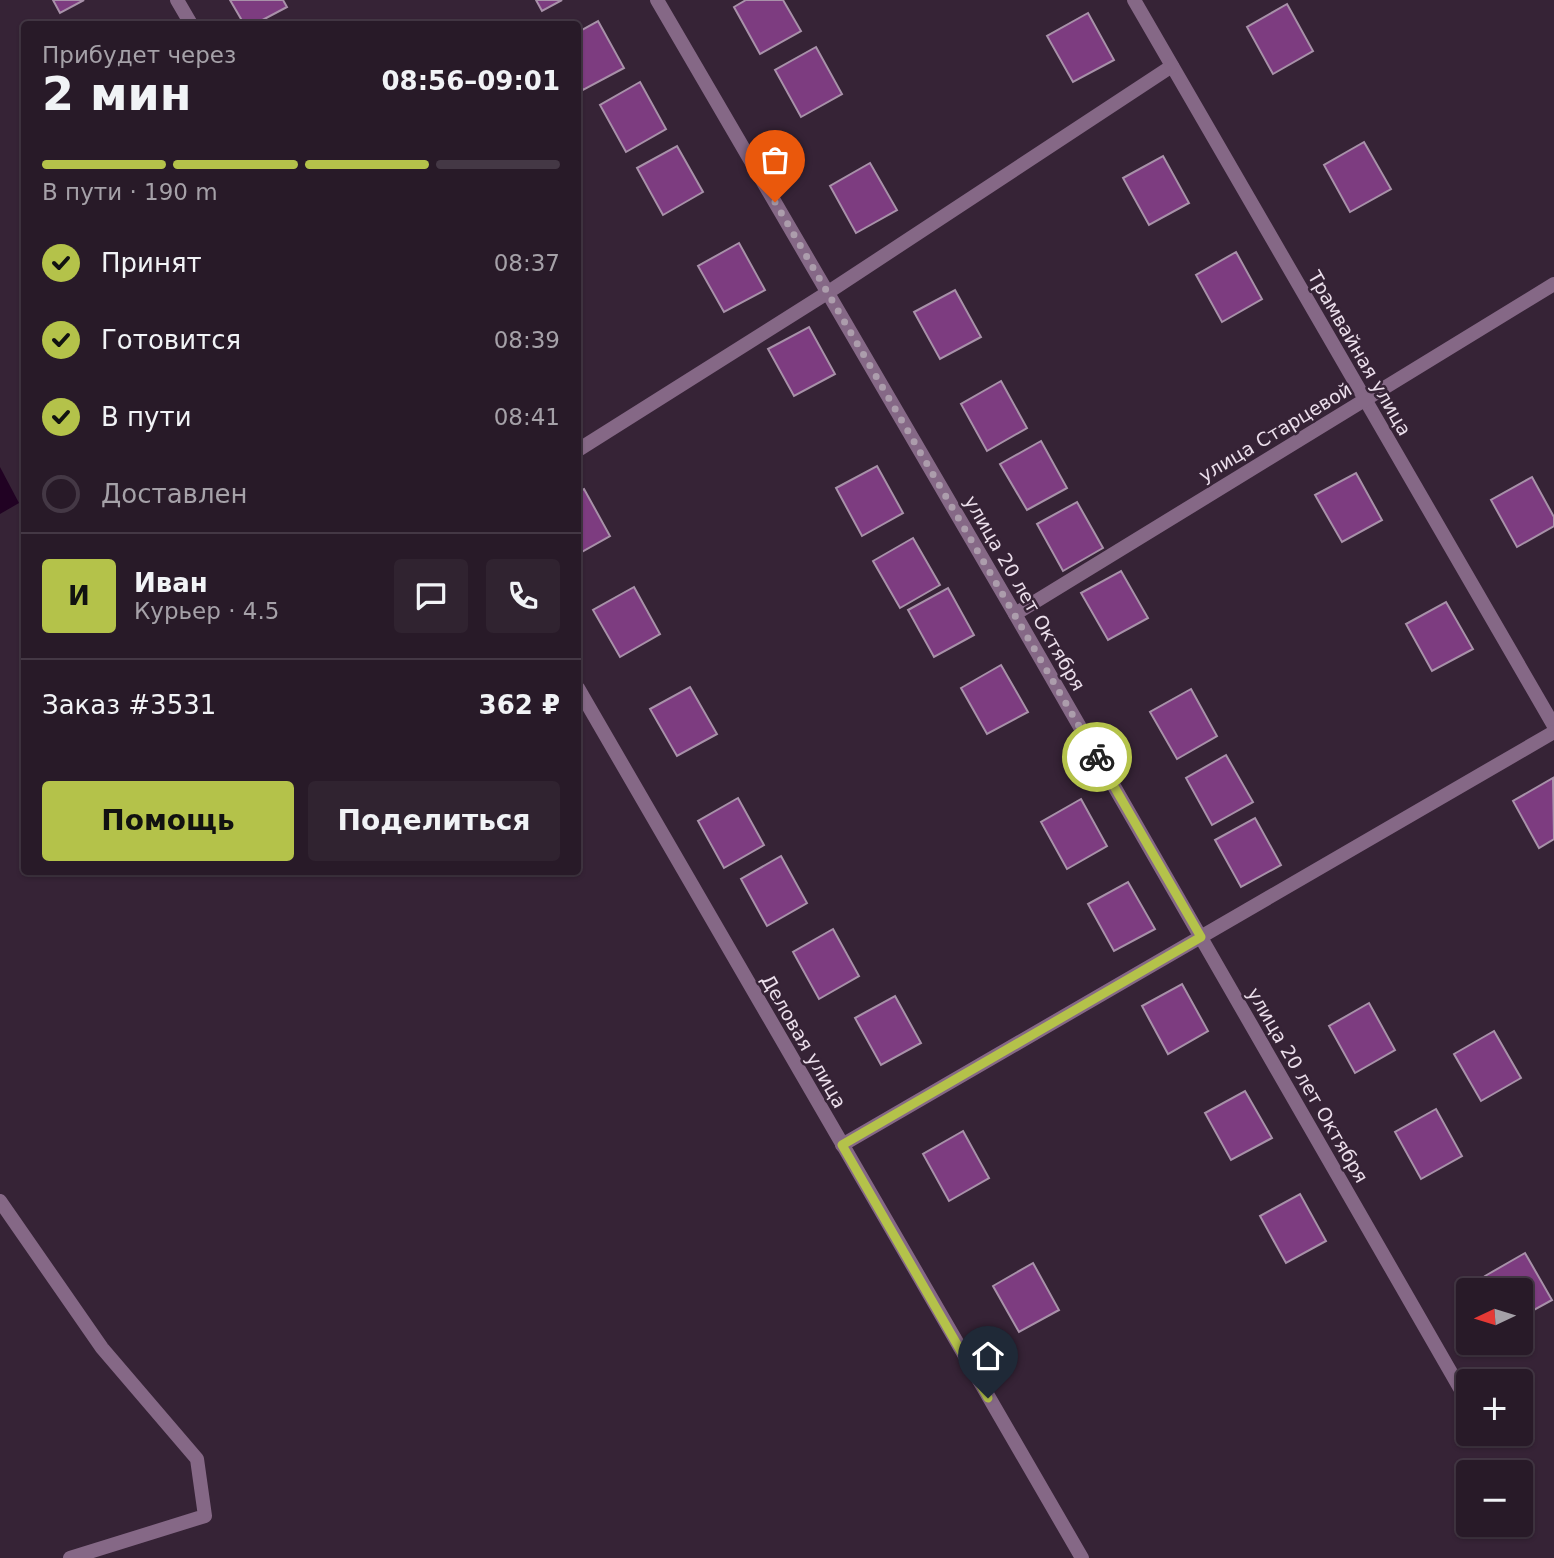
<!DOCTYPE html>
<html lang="ru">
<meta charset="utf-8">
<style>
:root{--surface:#281a28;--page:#302330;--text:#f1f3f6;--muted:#a5a1a8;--line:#443845;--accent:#b4c24a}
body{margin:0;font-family:"DejaVu Sans",sans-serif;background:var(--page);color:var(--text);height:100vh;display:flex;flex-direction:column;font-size:26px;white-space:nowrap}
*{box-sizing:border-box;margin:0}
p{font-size:23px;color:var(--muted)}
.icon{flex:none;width:38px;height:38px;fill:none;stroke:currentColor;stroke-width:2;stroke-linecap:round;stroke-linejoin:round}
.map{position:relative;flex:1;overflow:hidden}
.sheet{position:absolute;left:21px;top:21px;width:560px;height:854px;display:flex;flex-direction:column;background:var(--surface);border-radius:7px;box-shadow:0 2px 5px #0004,0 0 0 2px var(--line)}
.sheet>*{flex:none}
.needle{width:46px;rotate:266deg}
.tools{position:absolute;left:1456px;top:1278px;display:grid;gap:14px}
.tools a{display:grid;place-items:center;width:77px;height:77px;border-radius:7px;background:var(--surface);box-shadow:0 2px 5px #0004,0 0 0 2px var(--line);font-size:35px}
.pin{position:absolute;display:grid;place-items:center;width:60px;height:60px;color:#fff;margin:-72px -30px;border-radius:50% 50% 50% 0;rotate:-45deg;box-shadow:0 0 7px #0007}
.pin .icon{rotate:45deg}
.courier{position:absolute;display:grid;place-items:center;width:70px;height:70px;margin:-35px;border:5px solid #b4c24a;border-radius:50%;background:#fff;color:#222;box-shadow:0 2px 9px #0007}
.headline em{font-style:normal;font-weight:600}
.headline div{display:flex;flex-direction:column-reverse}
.headline{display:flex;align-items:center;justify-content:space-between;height:119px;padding:0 21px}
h1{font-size:46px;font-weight:600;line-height:52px}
.bar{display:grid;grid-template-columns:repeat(4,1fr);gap:10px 7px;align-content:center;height:84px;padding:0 21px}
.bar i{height:9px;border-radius:5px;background:var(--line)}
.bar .current{background:var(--accent)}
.bar p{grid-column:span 4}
.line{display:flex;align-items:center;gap:18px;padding:0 21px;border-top:2px solid var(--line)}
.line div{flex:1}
.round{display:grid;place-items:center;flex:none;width:74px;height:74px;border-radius:7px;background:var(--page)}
ol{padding:0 21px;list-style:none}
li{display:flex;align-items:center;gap:21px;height:77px}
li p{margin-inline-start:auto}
li .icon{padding:7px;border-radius:50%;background:var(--accent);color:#111;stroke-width:4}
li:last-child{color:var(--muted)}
li i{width:38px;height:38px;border:4px solid var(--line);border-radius:50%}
.primary-button{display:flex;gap:14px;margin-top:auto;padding:14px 21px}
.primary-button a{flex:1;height:80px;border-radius:7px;background:var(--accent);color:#111;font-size:28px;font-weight:600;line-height:80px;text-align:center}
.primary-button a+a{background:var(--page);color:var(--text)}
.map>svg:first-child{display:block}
.water{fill:#210223}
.building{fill:#7d3c80;stroke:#a891a9;stroke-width:2}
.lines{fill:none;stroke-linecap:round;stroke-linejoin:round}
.street{stroke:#856886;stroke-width:14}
.done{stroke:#ac9dac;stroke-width:7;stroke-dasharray:0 12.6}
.route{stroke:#b4c24a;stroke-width:9}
.labels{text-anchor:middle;stroke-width:5;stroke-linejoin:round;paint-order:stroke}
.street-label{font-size:19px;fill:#ebdeeb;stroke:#362336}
</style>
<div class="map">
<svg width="1554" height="1558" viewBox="0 0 1554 1558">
<rect width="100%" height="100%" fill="#362336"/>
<!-- water -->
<polygon class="water" points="0,467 19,503 0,514"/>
<!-- building -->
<g class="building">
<polygon points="53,0 84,0 60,13"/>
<polygon points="230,0 283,0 287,7 255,24 244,24"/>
<polygon points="536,0 562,0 542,11"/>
<polygon points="746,0 783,0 801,31 760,54 734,7"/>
<polygon points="1287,4 1313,51 1273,74 1247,27"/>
<polygon points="1088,13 1114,60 1073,82 1047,36"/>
<polygon points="598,21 624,68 583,90 578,80 578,32"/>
<polygon points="816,47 842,94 801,117 775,70"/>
<polygon points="640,82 666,129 626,152 600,105"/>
<polygon points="1364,142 1391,189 1350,212 1324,165"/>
<polygon points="677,146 703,192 663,215 637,168"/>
<polygon points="1163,156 1189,203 1149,225 1123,178"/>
<polygon points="870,163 897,210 856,233 830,186"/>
<polygon points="739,243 765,290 724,312 698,266"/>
<polygon points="1236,252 1262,299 1222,322 1196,275"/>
<polygon points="955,290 981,337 940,359 914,312"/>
<polygon points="809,327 835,374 794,396 768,349"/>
<polygon points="1001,381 1027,428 987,451 961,404"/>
<polygon points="1041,441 1067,488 1027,510 1000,464"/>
<polygon points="877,466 903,513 862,536 836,488"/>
<polygon points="1356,473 1382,520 1342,542 1315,495"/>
<polygon points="1532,477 1554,517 1554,526 1517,547 1491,500"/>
<polygon points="584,489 610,536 578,554 578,492"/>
<polygon points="1077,502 1103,548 1063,571 1037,524"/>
<polygon points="913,538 940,585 900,608 873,561"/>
<polygon points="1121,571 1148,618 1108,640 1081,593"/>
<polygon points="634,587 660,634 620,657 593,610"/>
<polygon points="948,588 974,635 934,657 908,610"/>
<polygon points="1446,602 1473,649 1432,671 1406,624"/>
<polygon points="1001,665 1028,712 987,734 961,688"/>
<polygon points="690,687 717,734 677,756 650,709"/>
<polygon points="1191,689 1217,736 1177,759 1150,712"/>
<polygon points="1226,755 1253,802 1212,825 1186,778"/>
<polygon points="1553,778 1554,839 1539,848 1513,801"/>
<polygon points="738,798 764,845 724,868 698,821"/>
<polygon points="1081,799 1107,846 1067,869 1041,822"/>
<polygon points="1255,818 1281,865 1241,887 1215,840"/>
<polygon points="781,856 807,903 767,926 741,879"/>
<polygon points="1128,882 1155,929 1114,951 1088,904"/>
<polygon points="833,929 859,976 819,999 793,952"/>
<polygon points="1182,984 1208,1031 1168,1054 1142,1006"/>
<polygon points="895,996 921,1043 881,1065 855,1018"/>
<polygon points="1369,1003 1395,1050 1355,1073 1329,1026"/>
<polygon points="1494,1031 1521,1078 1481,1101 1454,1054"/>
<polygon points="1245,1091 1272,1138 1231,1160 1205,1113"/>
<polygon points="1436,1109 1462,1156 1421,1179 1395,1132"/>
<polygon points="963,1131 989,1178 949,1201 923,1154"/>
<polygon points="1300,1194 1326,1241 1286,1263 1260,1216"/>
<polygon points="1525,1253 1552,1300 1521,1317 1521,1290 1493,1290 1485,1276"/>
<polygon points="1033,1263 1059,1310 1019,1332 993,1286"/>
</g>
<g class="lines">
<!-- street -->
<g class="street">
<polyline points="177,0 191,24"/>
<polyline points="657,0 1015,614 1461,1390"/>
<polyline points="1134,0 1554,726"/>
<polyline points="578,450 827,293 1172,66"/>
<polyline points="1015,614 1554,284"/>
<polyline points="578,688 1082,1558"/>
<polyline points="842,1145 1554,732"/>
<polyline points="0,1201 102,1348 197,1459 205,1516 70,1558"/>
</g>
</g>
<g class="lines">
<!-- done -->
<polyline class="done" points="775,202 1097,757"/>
<!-- route -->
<polyline class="route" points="988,1398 842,1145 1201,937 1097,757"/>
</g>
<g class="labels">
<!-- street labels -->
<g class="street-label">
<text transform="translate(1360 353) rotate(60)" y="7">Трамвайная улица</text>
<text transform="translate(1275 432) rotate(-31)" y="7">улица Старцевой</text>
<text transform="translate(1025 593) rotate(60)" y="7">улица 20 лет Октября</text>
<text transform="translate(804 1041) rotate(60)" y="7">Деловая улица</text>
<text transform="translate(1308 1085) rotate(60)" y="7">улица 20 лет Октября</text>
</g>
</g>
</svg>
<div class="tools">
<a><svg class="needle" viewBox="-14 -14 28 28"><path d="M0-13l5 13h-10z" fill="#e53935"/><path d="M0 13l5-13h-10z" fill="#a5a1a8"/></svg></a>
<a>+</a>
<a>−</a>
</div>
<div class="pin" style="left:775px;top:202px;background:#ea580c"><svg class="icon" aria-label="bag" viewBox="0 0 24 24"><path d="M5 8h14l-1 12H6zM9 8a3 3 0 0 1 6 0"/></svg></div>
<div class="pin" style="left:988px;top:1398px;background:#1f2937"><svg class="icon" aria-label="home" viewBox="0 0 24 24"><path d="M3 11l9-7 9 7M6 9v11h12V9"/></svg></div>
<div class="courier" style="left:1097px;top:757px"><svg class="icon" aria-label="bike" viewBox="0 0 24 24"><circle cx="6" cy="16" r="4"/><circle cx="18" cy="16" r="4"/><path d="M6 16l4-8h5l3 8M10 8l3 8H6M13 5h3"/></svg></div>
<section class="sheet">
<div class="headline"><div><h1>2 мин</h1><p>Прибудет через</p></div><em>08:56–09:01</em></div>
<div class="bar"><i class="current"></i><i class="current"></i><i class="current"></i><i></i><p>В пути · 190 m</p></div>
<ol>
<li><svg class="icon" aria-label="check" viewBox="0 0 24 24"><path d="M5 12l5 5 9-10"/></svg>Принят<p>08:37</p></li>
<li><svg class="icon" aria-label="check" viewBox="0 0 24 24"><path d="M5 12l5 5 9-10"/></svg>Готовится<p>08:39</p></li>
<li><svg class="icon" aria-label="check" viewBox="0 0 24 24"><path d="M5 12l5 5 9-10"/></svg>В пути<p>08:41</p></li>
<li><i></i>Доставлен</li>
</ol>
<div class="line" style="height:126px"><b class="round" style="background:var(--accent);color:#111">И</b><div><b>Иван</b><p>Курьер · 4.5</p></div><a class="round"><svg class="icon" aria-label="chat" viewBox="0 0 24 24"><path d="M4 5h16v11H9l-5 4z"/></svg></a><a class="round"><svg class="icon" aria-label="phone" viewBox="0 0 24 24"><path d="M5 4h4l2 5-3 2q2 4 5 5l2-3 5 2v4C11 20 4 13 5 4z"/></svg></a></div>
<div class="line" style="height:91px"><div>Заказ #3531</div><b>362 ₽</b></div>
<div class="primary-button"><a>Помощь</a><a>Поделиться</a></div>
</section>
</div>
